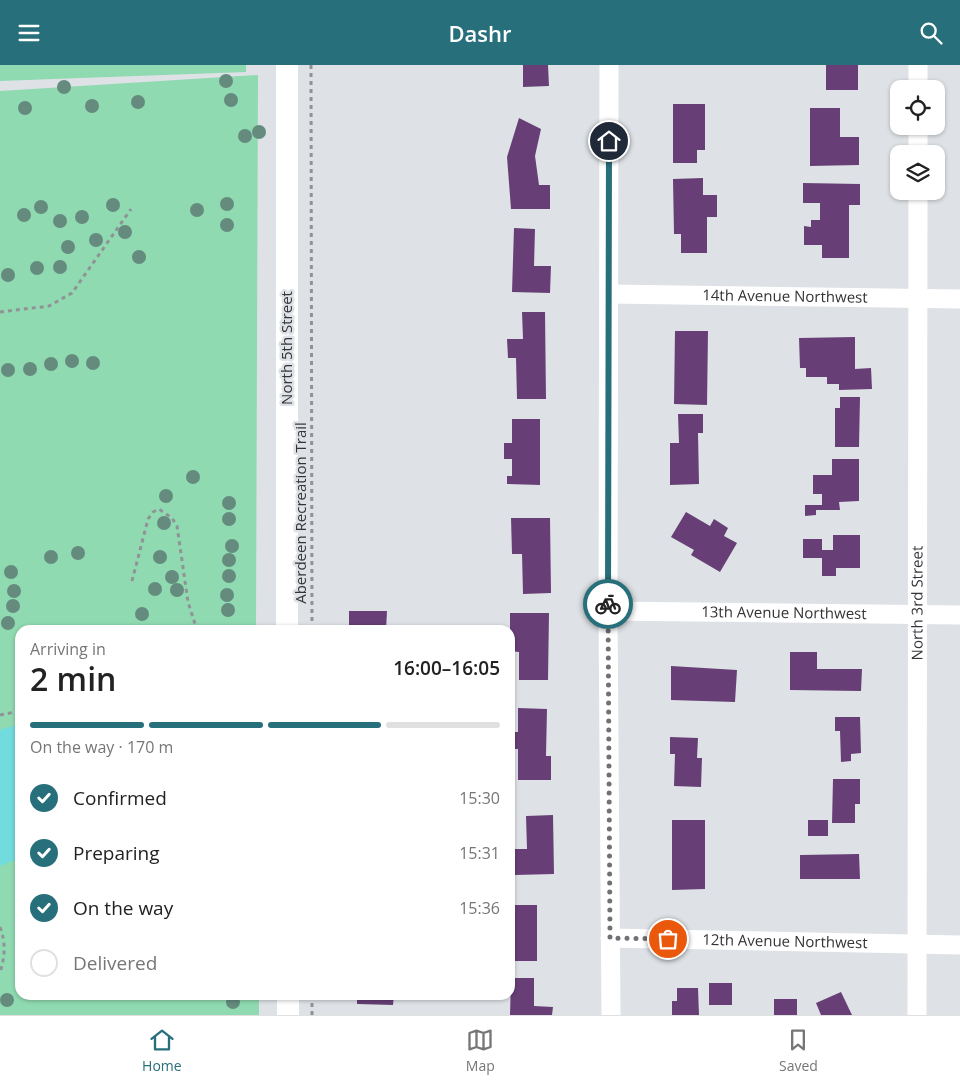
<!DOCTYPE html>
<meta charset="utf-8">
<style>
:root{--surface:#fff;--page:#f2f2f2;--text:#222;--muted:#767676;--line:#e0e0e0;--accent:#276f7b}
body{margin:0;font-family:"Open Sans",sans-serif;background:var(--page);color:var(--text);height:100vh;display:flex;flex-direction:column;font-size:19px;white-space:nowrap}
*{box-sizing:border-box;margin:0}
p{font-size:16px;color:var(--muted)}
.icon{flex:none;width:28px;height:28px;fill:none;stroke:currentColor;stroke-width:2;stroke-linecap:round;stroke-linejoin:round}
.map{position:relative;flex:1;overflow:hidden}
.drawer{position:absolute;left:15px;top:560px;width:500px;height:375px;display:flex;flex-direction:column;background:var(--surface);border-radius:15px;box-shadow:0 1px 4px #0004}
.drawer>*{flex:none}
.buttons{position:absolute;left:890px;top:15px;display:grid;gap:10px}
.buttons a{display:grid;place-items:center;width:55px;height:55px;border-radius:10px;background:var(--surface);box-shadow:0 1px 4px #0004;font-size:25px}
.pin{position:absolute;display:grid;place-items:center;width:42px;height:42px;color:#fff;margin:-21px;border:2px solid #fff;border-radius:50%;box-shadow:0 1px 5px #0007}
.courier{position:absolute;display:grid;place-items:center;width:50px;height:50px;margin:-25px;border:4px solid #276f7b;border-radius:50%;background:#fff;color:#222;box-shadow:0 1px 6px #0007}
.headline em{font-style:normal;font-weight:600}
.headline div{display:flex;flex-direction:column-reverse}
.headline{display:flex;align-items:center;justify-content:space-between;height:85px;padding:0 15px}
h1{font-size:32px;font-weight:600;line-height:38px}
.bar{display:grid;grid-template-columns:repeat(4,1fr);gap:8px 5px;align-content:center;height:60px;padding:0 15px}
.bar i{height:6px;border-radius:4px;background:var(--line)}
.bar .on{background:var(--accent)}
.bar p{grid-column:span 4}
ol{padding:0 15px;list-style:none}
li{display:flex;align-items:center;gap:15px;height:55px}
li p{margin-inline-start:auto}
li .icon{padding:5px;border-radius:50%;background:var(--accent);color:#fff;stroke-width:4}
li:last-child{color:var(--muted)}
li i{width:28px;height:28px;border:2px solid var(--line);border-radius:50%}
header{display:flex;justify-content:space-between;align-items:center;height:65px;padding:0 15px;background:var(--accent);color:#fff;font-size:22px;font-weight:600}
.menu{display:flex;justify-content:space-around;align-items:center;height:70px;border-top:1px solid var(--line);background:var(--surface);font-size:14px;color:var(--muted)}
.menu a{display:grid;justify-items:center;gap:2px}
.menu .on{color:var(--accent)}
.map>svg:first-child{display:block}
.green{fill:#90dab1}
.water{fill:#72dbde}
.building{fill:#673f76}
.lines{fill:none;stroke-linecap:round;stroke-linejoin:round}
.path{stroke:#909396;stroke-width:3;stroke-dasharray:4 4;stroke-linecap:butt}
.minor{stroke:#fff;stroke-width:19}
.tertiary{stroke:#fff;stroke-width:22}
.tree{fill:#648b7e}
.done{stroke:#6f7174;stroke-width:5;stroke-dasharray:0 9}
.route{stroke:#276f7b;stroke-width:6}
.labels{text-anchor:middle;stroke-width:5;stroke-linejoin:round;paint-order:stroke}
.street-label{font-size:15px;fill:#333436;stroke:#dee2e6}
</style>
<header><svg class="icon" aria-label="menu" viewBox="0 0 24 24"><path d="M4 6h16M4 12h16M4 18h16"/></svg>Dashr<svg class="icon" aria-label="search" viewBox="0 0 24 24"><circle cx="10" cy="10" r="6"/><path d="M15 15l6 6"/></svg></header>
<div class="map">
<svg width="960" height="950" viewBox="0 0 960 950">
<rect width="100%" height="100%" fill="#dee2e6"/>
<!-- green -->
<g class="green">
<polygon points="0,0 246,0 246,7 0,16"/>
<polygon points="258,10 256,565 20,565 20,930 259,930 259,950 0,950 0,26"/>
</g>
<!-- water -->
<polygon class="water" points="20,659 20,793 0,801 0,665"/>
<!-- building -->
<g class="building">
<polygon points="523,0 548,0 549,21 523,22"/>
<rect x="826" y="0" width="32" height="25"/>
<polygon points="673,39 705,39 705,85 697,85 697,98 673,98"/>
<polygon points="810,43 840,43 840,72 859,72 859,100 810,101"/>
<polygon points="519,53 541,64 535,91 539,120 550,120 550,144 511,144 507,92"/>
<polygon points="703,113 703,130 717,130 717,152 707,152 707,188 681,188 681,169 674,169 673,114"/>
<polygon points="803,118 860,119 860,140 849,140 849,193 822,193 822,180 804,180 804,161 811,162 811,155 820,155 820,138 803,138"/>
<polygon points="514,163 535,164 534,201 551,201 550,228 512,227"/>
<polygon points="522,247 545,247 546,334 517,334 516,293 508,293 507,274 523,274"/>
<polygon points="675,266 708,266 707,340 674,339"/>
<polygon points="855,272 855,304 871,303 872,324 839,325 839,319 827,319 827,312 806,312 806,303 800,303 799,273"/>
<polygon points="840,332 860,332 859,382 835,382 835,343 840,343"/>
<polygon points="678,349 703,349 703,368 698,368 699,419 670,420 670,378 679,378"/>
<polygon points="512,354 540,354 540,420 507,419 507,411 512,411 512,394 504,394 504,378 512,378"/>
<polygon points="832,394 859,394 859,436 839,437 840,445 816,445 816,450 805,451 805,440 822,440 822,429 813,429 813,410 832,410"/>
<polygon points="686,447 710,461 714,454 728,463 724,471 737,478 720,507 691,490 694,485 671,472"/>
<polygon points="511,453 550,453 551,528 523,529 522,489 512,489"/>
<polygon points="833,470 860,470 860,503 836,503 836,511 822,511 822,493 803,493 803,474 822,474 822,485 833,485"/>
<polygon points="349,546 387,546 386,565 349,565"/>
<polygon points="510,548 549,548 548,615 519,615 519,587 510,586"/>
<polygon points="790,587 817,587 817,604 862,604 861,626 790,625"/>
<polygon points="671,601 737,605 735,637 671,635"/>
<polygon points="518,643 547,644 546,691 551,691 551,715 518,715 518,684 510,684 510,667 518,667"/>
<polygon points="835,652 860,652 861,688 851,689 851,696 841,697 840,666 835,666"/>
<polygon points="670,672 698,673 697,693 702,693 701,722 674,721 675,689 670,689"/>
<polygon points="833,714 860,714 860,739 855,739 855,758 832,758"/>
<polygon points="553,750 554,809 515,810 514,784 527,784 526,751"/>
<polygon points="672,755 705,755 705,824 672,825"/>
<rect x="808" y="755" width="20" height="16"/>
<polygon points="859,789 860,814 800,814 800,790"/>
<rect x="510" y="840" width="27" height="56"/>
<polygon points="511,913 534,913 534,941 553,942 552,950 510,950"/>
<rect x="709" y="918" width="23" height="22"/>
<polygon points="677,923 698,923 699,950 672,950 672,936 677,936"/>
<polygon points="841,927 852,950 821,950 816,938"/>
<polygon points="357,930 394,930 393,940 357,939"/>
<rect x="774" y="934" width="23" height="16"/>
</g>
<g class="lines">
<!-- path -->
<g class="path">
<polyline points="311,0 312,565"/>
<polyline points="0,247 49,241 72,228 131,144"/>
<polyline points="132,516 148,454 153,447 159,444 172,453 177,461 188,537 197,565"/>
<polyline points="0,650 20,646"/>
<path d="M0,862C6,878 5,892 0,907"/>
<polyline points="312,950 312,930"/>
</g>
<!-- minor -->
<g class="minor">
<polyline points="609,0 608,546 611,950"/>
<polyline points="918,24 918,0"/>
<polyline points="918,89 918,61"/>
<path id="s1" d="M609,229L960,234"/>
<path id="s2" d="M608,546L960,550"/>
<path id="s3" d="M610,873L960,880"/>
<path id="s4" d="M917,950L918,126"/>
</g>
<!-- tertiary -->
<g class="tertiary">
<polyline points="287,0 287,565"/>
<polyline points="288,930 288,950"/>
</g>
</g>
<!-- trees -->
<g class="tree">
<circle cx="226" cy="16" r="7"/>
<circle cx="64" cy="22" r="7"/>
<circle cx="231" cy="35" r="7"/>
<circle cx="138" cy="37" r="7"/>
<circle cx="92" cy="41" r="7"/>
<circle cx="25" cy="43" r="7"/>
<circle cx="259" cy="67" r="7"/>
<circle cx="245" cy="71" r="7"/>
<circle cx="227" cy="139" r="7"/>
<circle cx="113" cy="140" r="7"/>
<circle cx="41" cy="142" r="7"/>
<circle cx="197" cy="145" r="7"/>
<circle cx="24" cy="150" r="7"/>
<circle cx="82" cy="152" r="7"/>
<circle cx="60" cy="156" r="7"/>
<circle cx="227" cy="160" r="7"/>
<circle cx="125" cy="167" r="7"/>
<circle cx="96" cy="175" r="7"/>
<circle cx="68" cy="182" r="7"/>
<circle cx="139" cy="192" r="7"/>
<circle cx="60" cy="202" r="7"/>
<circle cx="37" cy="203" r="7"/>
<circle cx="8" cy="210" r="7"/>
<circle cx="72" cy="296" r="7"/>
<circle cx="93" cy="298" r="7"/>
<circle cx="51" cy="299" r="7"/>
<circle cx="30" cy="304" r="7"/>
<circle cx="8" cy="305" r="7"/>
<circle cx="193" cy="412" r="7"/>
<circle cx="166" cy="431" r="7"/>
<circle cx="229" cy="438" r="7"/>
<circle cx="229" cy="454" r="7"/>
<circle cx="164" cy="458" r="7"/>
<circle cx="232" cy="481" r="7"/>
<circle cx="78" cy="488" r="7"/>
<circle cx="51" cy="492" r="7"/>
<circle cx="160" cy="492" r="7"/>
<circle cx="229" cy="495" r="7"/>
<circle cx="11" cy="507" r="7"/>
<circle cx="229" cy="511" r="7"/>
<circle cx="172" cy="512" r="7"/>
<circle cx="155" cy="524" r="7"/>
<circle cx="177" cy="525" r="7"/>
<circle cx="14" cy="526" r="7"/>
<circle cx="227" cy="530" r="7"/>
<circle cx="13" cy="541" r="7"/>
<circle cx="228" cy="545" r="7"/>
<circle cx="142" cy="549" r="7"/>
<circle cx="8" cy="558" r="7"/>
<circle cx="7" cy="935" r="7"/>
<circle cx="233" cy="937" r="7"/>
</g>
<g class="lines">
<!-- done -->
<polyline class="done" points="608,539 610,873 668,874"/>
<!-- route -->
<polyline class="route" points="608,539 609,76"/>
</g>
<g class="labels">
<!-- street labels -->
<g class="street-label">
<text dy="5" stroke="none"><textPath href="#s1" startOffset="176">14th Avenue Northwest</textPath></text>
<text transform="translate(287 283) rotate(-90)" y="5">North 5th Street</text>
<text transform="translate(301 448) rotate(-90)" y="5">Aberdeen Recreation Trail</text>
<text dy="5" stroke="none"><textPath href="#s4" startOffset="412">North 3rd Street</textPath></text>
<text dy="5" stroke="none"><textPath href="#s2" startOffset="176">13th Avenue Northwest</textPath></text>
<text dy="5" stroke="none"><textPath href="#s3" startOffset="175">12th Avenue Northwest</textPath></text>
</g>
</g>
</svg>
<div class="buttons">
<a><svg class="icon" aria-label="locate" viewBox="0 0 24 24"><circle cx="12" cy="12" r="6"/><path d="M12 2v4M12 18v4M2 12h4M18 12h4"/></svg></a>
<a><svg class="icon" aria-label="layers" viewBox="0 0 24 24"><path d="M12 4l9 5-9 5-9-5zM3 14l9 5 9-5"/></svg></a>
</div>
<div class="pin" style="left:668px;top:874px;background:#ea580c"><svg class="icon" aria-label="bag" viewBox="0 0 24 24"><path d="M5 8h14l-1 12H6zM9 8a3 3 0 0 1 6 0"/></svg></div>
<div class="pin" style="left:609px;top:76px;background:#1f2937"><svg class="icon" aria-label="home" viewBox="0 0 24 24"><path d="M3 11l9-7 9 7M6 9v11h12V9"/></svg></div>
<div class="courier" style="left:608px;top:539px"><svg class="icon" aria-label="bike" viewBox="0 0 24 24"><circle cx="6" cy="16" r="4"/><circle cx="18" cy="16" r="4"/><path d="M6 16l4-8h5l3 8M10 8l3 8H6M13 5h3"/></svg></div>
<section class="drawer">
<div class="headline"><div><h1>2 min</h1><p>Arriving in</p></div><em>16:00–16:05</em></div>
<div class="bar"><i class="on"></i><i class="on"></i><i class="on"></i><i></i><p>On the way · 170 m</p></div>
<ol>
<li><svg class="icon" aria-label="check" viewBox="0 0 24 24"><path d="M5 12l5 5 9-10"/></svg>Confirmed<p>15:30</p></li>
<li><svg class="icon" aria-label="check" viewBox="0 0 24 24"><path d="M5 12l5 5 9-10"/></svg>Preparing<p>15:31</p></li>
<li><svg class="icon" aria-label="check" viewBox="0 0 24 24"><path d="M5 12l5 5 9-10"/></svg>On the way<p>15:36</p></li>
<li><i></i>Delivered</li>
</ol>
</section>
</div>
<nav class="menu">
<a class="on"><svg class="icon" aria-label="home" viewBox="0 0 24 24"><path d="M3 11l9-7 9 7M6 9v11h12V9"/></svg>Home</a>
<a><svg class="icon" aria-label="map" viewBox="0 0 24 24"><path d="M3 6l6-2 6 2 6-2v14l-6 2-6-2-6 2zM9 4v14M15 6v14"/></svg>Map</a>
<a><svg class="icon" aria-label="saved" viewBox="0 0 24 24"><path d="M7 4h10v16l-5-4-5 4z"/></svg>Saved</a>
</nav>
